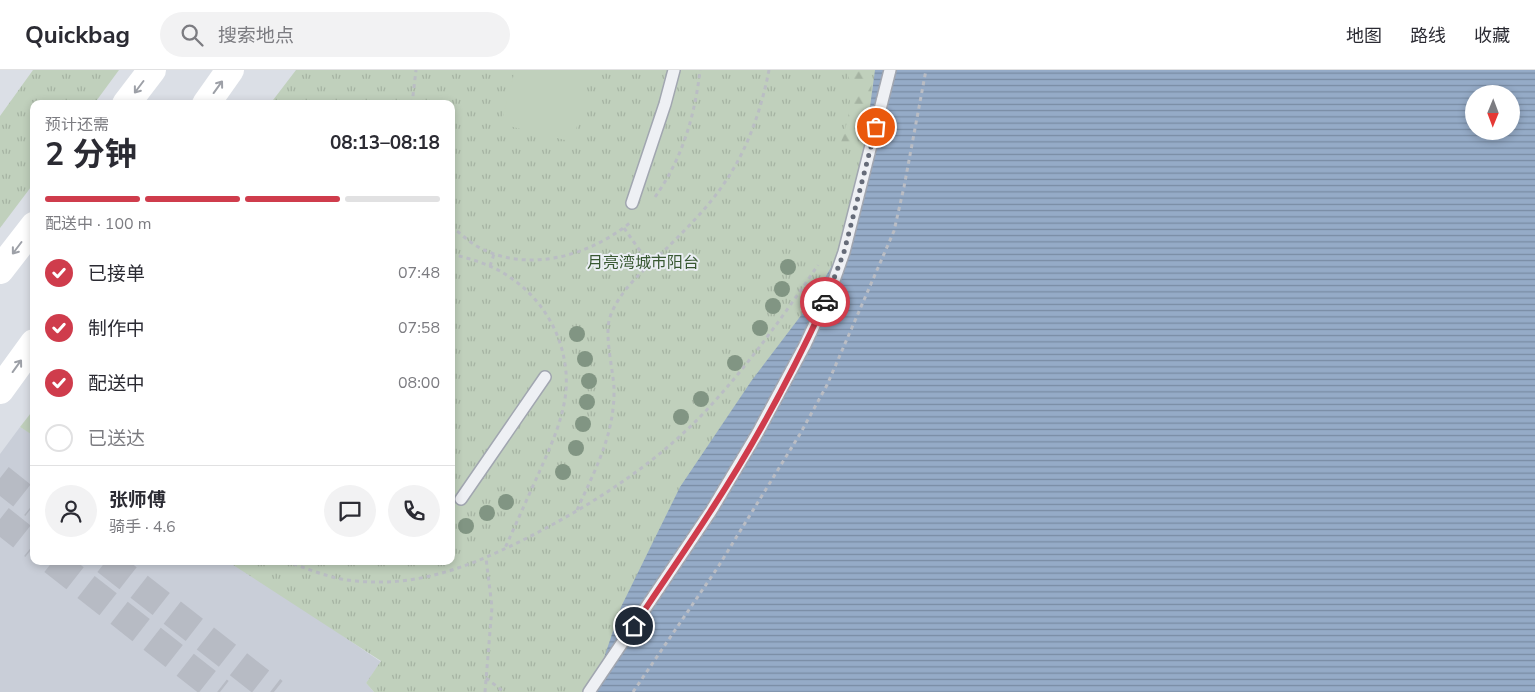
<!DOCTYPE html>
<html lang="zh">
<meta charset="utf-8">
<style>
:root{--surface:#fff;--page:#f2f2f3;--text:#2b2b33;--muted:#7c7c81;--line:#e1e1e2;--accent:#cf3c4c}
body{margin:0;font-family:"Nunito Sans","Noto Sans SC",sans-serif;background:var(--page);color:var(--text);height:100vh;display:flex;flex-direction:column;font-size:19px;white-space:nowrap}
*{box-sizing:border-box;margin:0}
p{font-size:16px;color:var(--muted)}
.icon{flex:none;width:28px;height:28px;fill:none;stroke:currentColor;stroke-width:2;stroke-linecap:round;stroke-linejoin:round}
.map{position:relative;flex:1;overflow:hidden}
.details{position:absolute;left:30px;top:30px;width:425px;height:465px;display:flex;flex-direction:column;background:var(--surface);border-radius:10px;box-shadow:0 2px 8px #0003}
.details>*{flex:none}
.needle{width:32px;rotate:181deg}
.buttons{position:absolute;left:1465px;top:15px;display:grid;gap:10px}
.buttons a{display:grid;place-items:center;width:55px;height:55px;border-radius:50%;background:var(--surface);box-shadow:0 2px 8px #0003;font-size:25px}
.pin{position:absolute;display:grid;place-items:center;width:42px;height:42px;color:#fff;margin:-21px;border:2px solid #fff;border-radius:50%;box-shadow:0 1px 5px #0007}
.courier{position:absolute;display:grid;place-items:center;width:50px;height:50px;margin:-25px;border:4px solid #cf3c4c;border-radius:50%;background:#fff;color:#222;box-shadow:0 1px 6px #0007}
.head em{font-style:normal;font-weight:700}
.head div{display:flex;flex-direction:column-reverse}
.head{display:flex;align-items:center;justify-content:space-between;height:85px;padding:0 15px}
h1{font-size:32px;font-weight:700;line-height:38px}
.bar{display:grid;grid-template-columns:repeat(4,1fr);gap:8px 5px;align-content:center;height:60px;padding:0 15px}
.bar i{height:6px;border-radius:4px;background:var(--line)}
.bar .selected{background:var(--accent)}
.bar p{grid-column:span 4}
.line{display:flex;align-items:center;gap:12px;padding:0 15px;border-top:1px solid var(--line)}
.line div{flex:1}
.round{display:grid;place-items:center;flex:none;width:52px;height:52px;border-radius:26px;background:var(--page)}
ol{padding:0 15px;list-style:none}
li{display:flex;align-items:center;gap:15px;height:55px}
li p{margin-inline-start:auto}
li .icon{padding:5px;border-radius:50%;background:var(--accent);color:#fff;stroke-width:4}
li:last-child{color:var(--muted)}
li i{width:28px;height:28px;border:2px solid var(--line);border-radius:50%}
header{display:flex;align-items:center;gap:30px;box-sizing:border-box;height:70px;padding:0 25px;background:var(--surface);border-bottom:1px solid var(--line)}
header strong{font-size:24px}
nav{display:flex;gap:28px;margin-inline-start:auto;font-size:18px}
.search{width:350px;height:45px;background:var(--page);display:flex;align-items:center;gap:12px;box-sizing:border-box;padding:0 18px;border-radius:28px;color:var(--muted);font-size:19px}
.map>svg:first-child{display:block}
.built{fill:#c9ced8}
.grass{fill:url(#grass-tufts)}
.forest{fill:url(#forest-firs)}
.garden{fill:#c0d0bc}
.water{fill:url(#water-rules);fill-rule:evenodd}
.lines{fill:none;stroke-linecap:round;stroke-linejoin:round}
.primary-tunnel{stroke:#b7bbc4;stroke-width:28;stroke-dasharray:28 14;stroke-linecap:butt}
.service-casing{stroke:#a1a6b0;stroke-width:14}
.path{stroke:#babdc4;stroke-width:3;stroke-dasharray:4 4;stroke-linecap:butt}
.service{stroke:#eef0f4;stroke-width:11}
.secondary{stroke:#fff;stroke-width:28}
.tree{fill:#819583}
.oneway{stroke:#9da0a7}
.done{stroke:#656b78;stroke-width:5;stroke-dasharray:0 9}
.route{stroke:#cf3c4c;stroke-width:6}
.labels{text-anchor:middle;stroke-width:4;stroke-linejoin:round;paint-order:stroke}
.park-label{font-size:16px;fill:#385832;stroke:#eaeef4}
</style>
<header>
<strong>Quickbag</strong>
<div class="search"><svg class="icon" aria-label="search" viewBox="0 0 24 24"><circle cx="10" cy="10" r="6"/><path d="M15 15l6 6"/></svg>搜索地点</div>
<nav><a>地图</a><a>路线</a><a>收藏</a></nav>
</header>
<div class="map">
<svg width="1535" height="622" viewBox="0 0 1535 622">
<defs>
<pattern id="grass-tufts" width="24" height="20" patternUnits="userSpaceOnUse" patternTransform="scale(1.25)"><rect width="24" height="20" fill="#c0d0bc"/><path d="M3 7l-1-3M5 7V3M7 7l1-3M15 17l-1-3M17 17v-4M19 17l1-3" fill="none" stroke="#a5b3a2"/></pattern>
<pattern id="forest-firs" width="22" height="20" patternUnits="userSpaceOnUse" patternTransform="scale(1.25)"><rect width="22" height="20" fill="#c0d0bc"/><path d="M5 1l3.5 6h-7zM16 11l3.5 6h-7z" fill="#a5b3a2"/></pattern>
<pattern id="water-rules" width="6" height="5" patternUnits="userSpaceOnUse" patternTransform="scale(1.25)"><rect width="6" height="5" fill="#95abc7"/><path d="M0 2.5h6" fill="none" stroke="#798ba3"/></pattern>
</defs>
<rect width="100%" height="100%" fill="#dbdfe6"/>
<!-- built -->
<polygon class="built" points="20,357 34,365 34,491 234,491 381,592 366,613 374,622 0,622 0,384"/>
<!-- grass -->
<g class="grass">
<polygon points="33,0 119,0 94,34 34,34 34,113 0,158 0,46"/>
<polygon points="296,0 905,0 871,144 601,622 374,622 366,613 381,591 227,491 451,491 451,34 270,34"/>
<polygon points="34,339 34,366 20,357"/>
</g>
<!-- forest -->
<path class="forest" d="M848,0H872L871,33L864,52L849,75L837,82C849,55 853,29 848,0Z"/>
<!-- garden -->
<polygon class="garden" points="515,0 591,0 573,72 501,54"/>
<!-- water -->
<path class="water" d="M875,0H1535V622H583L593,611L603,591L621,537L680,417L752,310L812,231L839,183L857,132ZM1474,24H1511V61H1474Z"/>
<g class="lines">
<!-- primary-tunnel -->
<g class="primary-tunnel">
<polyline points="0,408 34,435"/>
<polyline points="0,449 34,476"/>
<polyline points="53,491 220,622"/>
<polyline points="106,491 274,622"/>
</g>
<!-- service casing -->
<g class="service-casing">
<g id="service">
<polyline points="632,133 665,34 674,0"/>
<polyline points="461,429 545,307"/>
<polyline points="589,622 711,441 757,364 805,275 831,219 844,182 890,0"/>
</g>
</g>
<!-- path -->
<g class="path">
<polyline points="412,34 416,0"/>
<path d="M655,127C682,89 695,46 700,0"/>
<path d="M451,156C461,164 470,173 482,179C531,203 592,185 632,151"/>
<polyline points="624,158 650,195"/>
<path d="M451,184C472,189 493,195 511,208C551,235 574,286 564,334C559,359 548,382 538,405C527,429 516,454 505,478"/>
<polyline points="490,196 494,184"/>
<path d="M577,440C595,400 615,364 614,318C613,299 604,264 610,247C620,218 649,196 670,175C689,156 708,137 723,115C747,81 761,41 769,0"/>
<path d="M286,491C308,499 331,509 355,511C417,517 466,498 521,471C585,439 649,399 700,347C745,300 782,248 818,195"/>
<polyline points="486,608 504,622"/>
<polyline points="485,622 492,537 486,488"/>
<polyline points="633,622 718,497 800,364 827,315 894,161 904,117 926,0"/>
</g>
<!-- service -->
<use href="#service" class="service"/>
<!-- secondary -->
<g class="secondary">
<polyline points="126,34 152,0"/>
<polyline points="206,34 230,0"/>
<polyline points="0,200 34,156"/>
<polyline points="0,320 34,273"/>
</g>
</g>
<!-- trees -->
<g class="tree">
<circle cx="788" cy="197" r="8"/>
<circle cx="782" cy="219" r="8"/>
<circle cx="773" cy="236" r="8"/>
<circle cx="760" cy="258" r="8"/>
<circle cx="577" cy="264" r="8"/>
<circle cx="585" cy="289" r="8"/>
<circle cx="735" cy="293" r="8"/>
<circle cx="589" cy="311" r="8"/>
<circle cx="701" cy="329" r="8"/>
<circle cx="587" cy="332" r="8"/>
<circle cx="681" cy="347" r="8"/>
<circle cx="583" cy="354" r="8"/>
<circle cx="576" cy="378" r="8"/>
<circle cx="563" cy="402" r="8"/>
<circle cx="506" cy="432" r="8"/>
<circle cx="487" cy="443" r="8"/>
<circle cx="466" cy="456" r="8"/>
</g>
<!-- one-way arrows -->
<defs><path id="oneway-shaft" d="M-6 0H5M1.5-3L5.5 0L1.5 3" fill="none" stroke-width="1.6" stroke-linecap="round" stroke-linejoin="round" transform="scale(1.25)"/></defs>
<g class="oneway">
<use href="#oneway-shaft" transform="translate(139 17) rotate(127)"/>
<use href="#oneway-shaft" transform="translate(218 17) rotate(-54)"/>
<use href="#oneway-shaft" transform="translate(17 178) rotate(127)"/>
<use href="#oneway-shaft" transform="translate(17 296) rotate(-54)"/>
</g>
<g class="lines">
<!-- done -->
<polyline class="done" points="825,232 844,182 876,57"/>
<!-- route -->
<path class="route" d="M634,556C659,518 685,481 710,442C754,375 792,304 825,232"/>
</g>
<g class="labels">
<!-- park labels -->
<g class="park-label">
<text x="643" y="198">月亮湾城市阳台</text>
</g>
</g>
</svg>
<div class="buttons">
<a><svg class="needle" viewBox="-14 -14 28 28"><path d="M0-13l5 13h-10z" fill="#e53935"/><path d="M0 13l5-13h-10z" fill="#7c7c81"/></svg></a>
</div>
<div class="pin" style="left:876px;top:57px;background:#ea580c"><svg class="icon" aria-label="bag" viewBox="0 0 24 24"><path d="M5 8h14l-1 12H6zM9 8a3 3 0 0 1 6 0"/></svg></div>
<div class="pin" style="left:634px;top:556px;background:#1f2937"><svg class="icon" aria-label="home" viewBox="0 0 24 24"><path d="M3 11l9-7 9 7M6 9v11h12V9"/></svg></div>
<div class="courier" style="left:825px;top:232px"><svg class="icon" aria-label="car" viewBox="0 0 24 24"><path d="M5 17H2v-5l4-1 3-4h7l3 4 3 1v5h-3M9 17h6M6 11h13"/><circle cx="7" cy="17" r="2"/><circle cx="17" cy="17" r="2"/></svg></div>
<section class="details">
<div class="head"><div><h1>2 分钟</h1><p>预计还需</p></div><em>08:13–08:18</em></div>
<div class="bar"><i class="selected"></i><i class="selected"></i><i class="selected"></i><i></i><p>配送中 · 100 m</p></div>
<ol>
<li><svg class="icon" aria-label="check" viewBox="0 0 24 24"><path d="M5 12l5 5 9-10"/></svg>已接单<p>07:48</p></li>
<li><svg class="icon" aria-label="check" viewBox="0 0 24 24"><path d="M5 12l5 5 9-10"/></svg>制作中<p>07:58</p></li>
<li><svg class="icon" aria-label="check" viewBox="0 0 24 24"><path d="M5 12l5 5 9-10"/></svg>配送中<p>08:00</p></li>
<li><i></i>已送达</li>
</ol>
<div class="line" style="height:90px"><a class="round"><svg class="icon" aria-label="person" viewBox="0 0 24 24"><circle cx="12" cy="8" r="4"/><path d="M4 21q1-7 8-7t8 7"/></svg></a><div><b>张师傅</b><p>骑手 · 4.6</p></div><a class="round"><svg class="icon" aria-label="chat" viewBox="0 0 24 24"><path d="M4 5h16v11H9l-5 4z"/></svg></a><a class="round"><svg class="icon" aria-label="phone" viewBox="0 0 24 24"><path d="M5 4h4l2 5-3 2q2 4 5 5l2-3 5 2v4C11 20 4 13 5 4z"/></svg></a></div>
</section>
</div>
